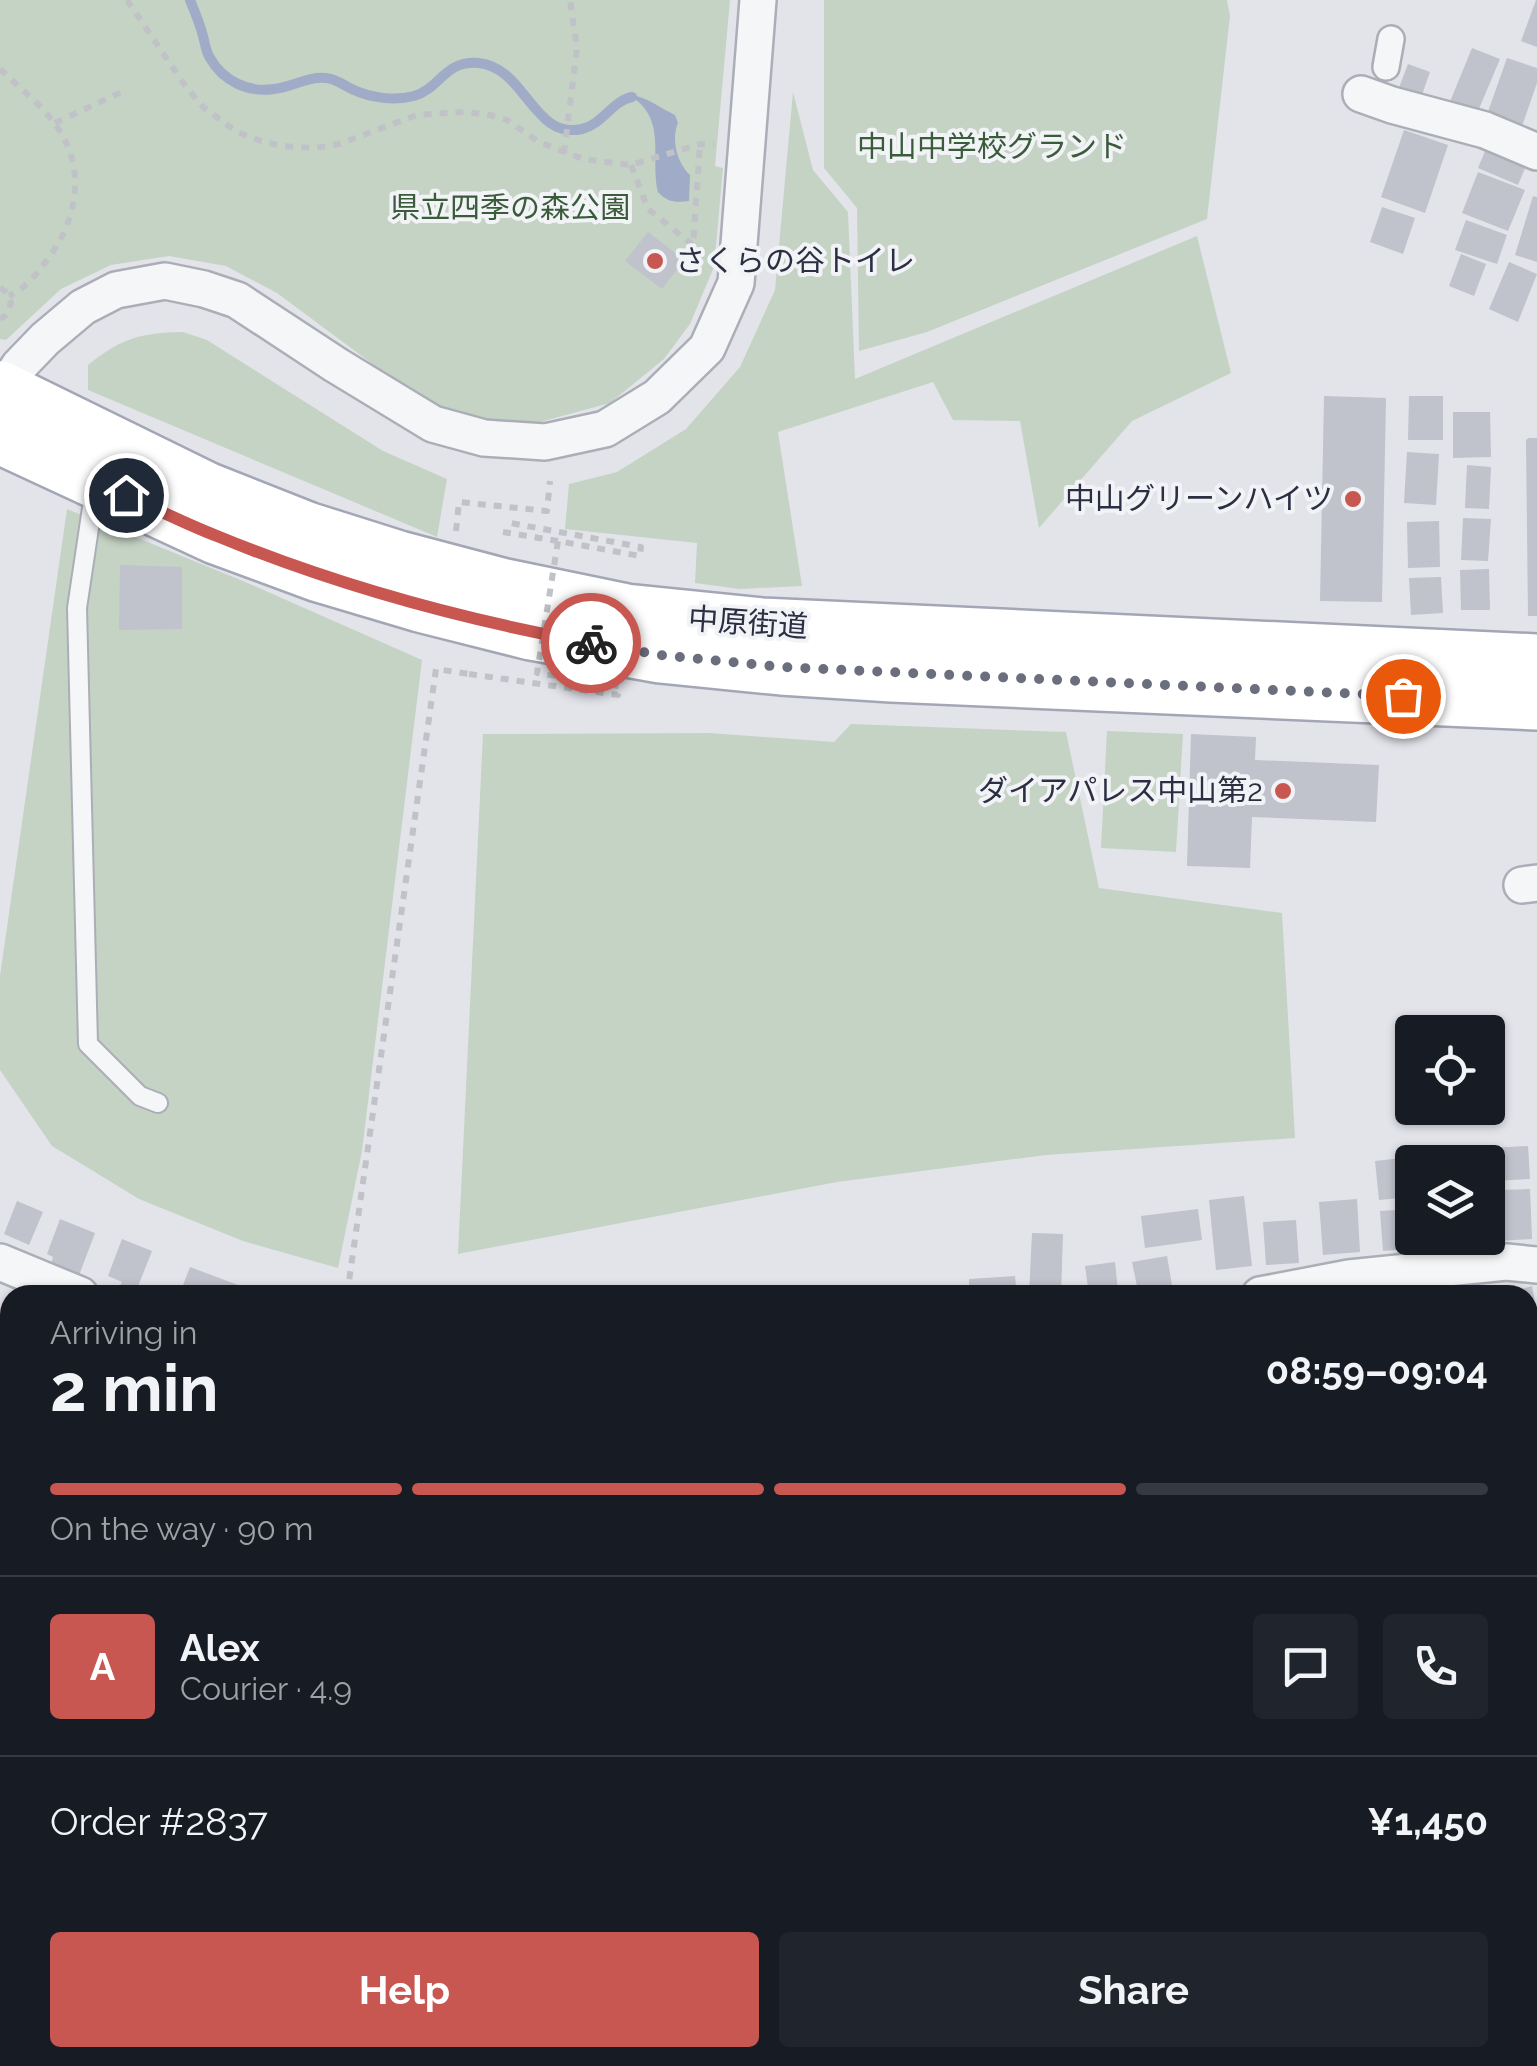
<!DOCTYPE html>
<meta charset="utf-8">
<style>
:root{--surface:#171b24;--page:#20242c;--text:#f1f3f6;--muted:#9ea1a6;--line:#363941;--accent:#c75750}
body{margin:0;font-family:Raleway,"Noto Sans JP",sans-serif;background:var(--page);color:var(--text);height:100vh;display:flex;flex-direction:column;font-size:38px;white-space:nowrap}
*{box-sizing:border-box;margin:0}
p{font-size:32px;color:var(--muted)}
.icon{flex:none;width:55px;height:55px;fill:none;stroke:currentColor;stroke-width:2;stroke-linecap:round;stroke-linejoin:round}
.map{position:relative;flex:1;overflow:hidden}
.side{position:absolute;left:0px;top:1285px;width:1538px;height:782px;display:flex;flex-direction:column;background:var(--surface);border-radius:30px 30px 0 0;box-shadow:0 2px 8px #0004}
.side>*{flex:none}
.tools{position:absolute;left:1395px;top:1015px;display:grid;gap:20px}
.tools a{display:grid;place-items:center;width:110px;height:110px;border-radius:10px;background:var(--surface);box-shadow:0 2px 8px #0004;font-size:50px}
.pin{position:absolute;display:grid;place-items:center;width:85px;height:85px;color:#fff;margin:-42px;border:5px solid #fff;border-radius:50%;box-shadow:0 2px 10px #0007}
.courier{position:absolute;display:grid;place-items:center;width:100px;height:100px;margin:-50px;border:8px solid #c75750;border-radius:50%;background:#fff;color:#222;box-shadow:0 2px 12px #0007}
.summary em{font-style:normal;font-weight:700}
.summary div{display:flex;flex-direction:column-reverse}
.summary{display:flex;align-items:center;justify-content:space-between;height:170px;padding:0 50px}
h1{font-size:65px;font-weight:700;line-height:75px}
.bar{display:grid;grid-template-columns:repeat(4,1fr);gap:15px 10px;align-content:center;height:120px;padding:0 50px}
.bar i{height:12px;border-radius:8px;background:var(--line)}
.bar .current{background:var(--accent)}
.bar p{grid-column:span 4}
.line{display:flex;align-items:center;gap:25px;padding:0 50px;border-top:2px solid var(--line)}
.line div{flex:1}
.round{display:grid;place-items:center;flex:none;width:105px;height:105px;border-radius:10px;background:var(--page)}
.cta{display:flex;gap:20px;margin-top:auto;padding:20px 50px}
.cta a{flex:1;height:115px;border-radius:10px;background:var(--accent);color:#fff;font-size:40px;font-weight:700;line-height:115px;text-align:center}
.cta a+a{background:var(--page);color:var(--text)}
.map>svg:first-child{display:block}
.green{fill:#c5d3c4}
.water{fill:#a0abc8}
.lines{fill:none;stroke-linecap:round;stroke-linejoin:round}
.stream{stroke:#a0abc8;stroke-width:10}
.building{fill:#c0c2cc}
.service-casing{stroke:#acaeb7;stroke-width:22}
.pedestrian-casing{stroke:#acaeb7;stroke-width:30}
.minor-casing{stroke:#acaeb7;stroke-width:40}
.primary-casing{stroke:#a3a6b5;stroke-width:60}
.path{stroke:#c0c2c8;stroke-width:6;stroke-dasharray:8 8;stroke-linecap:butt}
.service{stroke:#f5f6f8;stroke-width:18}
.pedestrian{stroke:#f5f6f8;stroke-width:25}
.minor{stroke:#f5f6f8;stroke-width:35}
.primary{stroke:#fff;stroke-width:55}
.path-bridge{stroke:#c0c2c8;stroke-width:6;stroke-dasharray:8 8;stroke-linecap:butt}
.done{stroke:#6b6e7c;stroke-width:10;stroke-dasharray:0 18}
.route{stroke:#c75750;stroke-width:12}
.poi-dot{fill:#c75750;stroke:#f2f3f7;stroke-width:4}
.labels{text-anchor:middle;stroke-width:8;stroke-linejoin:round;paint-order:stroke}
.park-label{font-size:30px;fill:#3a5c3a;stroke:#f2f3f7}
.poi-label{font-size:30px;fill:#2b2f41;stroke:#f2f3f7;text-anchor:end}
.street-label{font-size:30px;fill:#2b2f41;stroke:#f2f3f7}
</style>
<div class="map">
<svg width="1537" height="2066" viewBox="0 0 1537 2066">
<rect width="100%" height="100%" fill="#e3e4ea"/>
<!-- green -->
<g class="green">
<polygon points="0,0 730,0 715,166 723,168 714,267 690,324 664,359 610,403 540,422 486,422 429,406 277,293 226,266 169,256 111,265 61,289 6,340 0,339"/>
<polygon points="824,0 1227,0 1230,16 1207,219 927,332 859,351 857,208 824,168"/>
<polygon points="793,92 813,170 848,212 855,379 1197,236 1231,373 1132,421 1039,528 1020,421 953,420 933,382 778,432 802,586 740,589 695,583 697,543 565,529 569,484 617,472 686,429 740,367 775,290"/>
<path d="M183,332L207,340L383,451L447,479L437,537L88,390V365C122,338 140,333 183,332Z"/>
<polygon points="67,509 243,581 422,660 362,1151 338,1268 243,1241 139,1199 52,1146 0,1070 0,976"/>
<polygon points="851,724 1066,732 1099,888 1282,913 1295,1138 1046,1155 837,1182 458,1254 483,734 709,733 834,742"/>
<polygon points="1107,731 1183,734 1176,852 1101,848"/>
</g>
<!-- water -->
<path class="water" d="M636,96C650,99 662,109 675,115L678,123C671,139 677,163 690,175L689,201C676,203 667,202 658,192C650,158 667,120 632,97Z"/>
<g class="lines">
<!-- stream -->
<path class="stream" d="M190,0C195,12 200,24 203,36C205,43 206,52 210,58C223,81 248,93 274,89C292,87 308,76 326,78C337,79 344,86 354,90C371,98 395,101 414,96C441,88 444,60 479,63C526,68 533,140 582,129C603,124 612,101 632,97"/>
</g>
<!-- building -->
<g class="building">
<polygon points="1536,0 1537,0 1537,47 1521,41"/>
<polygon points="1472,48 1500,59 1476,116 1449,104"/>
<polygon points="1507,58 1537,68 1537,83 1519,135 1484,123"/>
<polygon points="1408,64 1430,72 1418,106 1395,98"/>
<polygon points="1404,130 1448,145 1425,213 1381,197"/>
<polygon points="1491,137 1531,154 1518,185 1478,168"/>
<polygon points="1478,172 1525,190 1508,231 1462,213"/>
<polygon points="1533,196 1537,197 1537,262 1515,255"/>
<polygon points="1382,207 1415,218 1403,254 1370,242"/>
<polygon points="1466,220 1507,235 1497,264 1455,250"/>
<polygon points="648,232 684,260 662,289 625,261"/>
<polygon points="1461,254 1486,264 1474,296 1449,286"/>
<polygon points="1509,262 1537,274 1518,322 1489,309"/>
<polygon points="1324,396 1386,398 1382,602 1320,601"/>
<polygon points="1409,396 1443,396 1443,440 1408,440"/>
<polygon points="1453,412 1490,412 1491,457 1453,458"/>
<polygon points="1529,438 1537,438 1537,616 1528,616 1526,440"/>
<polygon points="1407,452 1439,454 1436,505 1404,503"/>
<polygon points="1467,465 1491,467 1489,509 1465,508"/>
<polygon points="1463,518 1491,519 1488,561 1461,560"/>
<polygon points="1439,521 1440,567 1408,568 1407,522"/>
<polygon points="120,565 182,567 182,629 119,630"/>
<polygon points="1489,569 1490,610 1461,610 1460,570"/>
<polygon points="1441,577 1443,613 1411,615 1409,578"/>
<polygon points="1191,734 1256,737 1255,760 1379,765 1376,822 1252,817 1250,868 1187,866"/>
<polygon points="1528,1146 1530,1179 1493,1181 1491,1148"/>
<polygon points="1481,1147 1481,1162 1441,1162 1440,1149"/>
<polygon points="1419,1156 1420,1162 1412,1162 1412,1197 1379,1200 1375,1161"/>
<polygon points="1530,1189 1532,1239 1499,1241 1498,1190"/>
<polygon points="1244,1196 1252,1266 1216,1270 1209,1200"/>
<polygon points="1357,1199 1360,1252 1323,1255 1319,1202"/>
<polygon points="17,1201 43,1212 29,1245 4,1234"/>
<polygon points="1198,1209 1202,1240 1145,1248 1141,1216"/>
<polygon points="1412,1209 1412,1238 1424,1238 1425,1248 1383,1251 1380,1211"/>
<polygon points="60,1219 95,1233 78,1278 50,1267 53,1257 47,1254"/>
<polygon points="1296,1220 1299,1263 1266,1265 1263,1222"/>
<polygon points="1032,1233 1063,1234 1061,1295 1029,1295"/>
<polygon points="1447,1238 1488,1238 1488,1243 1448,1246"/>
<polygon points="122,1239 152,1251 135,1294 119,1287 122,1282 108,1276"/>
<polygon points="1167,1256 1172,1285 1138,1291 1132,1262"/>
<polygon points="1115,1262 1118,1291 1089,1295 1085,1266"/>
<polygon points="190,1267 238,1285 234,1295 186,1295 180,1293"/>
<polygon points="1015,1276 1017,1295 969,1295 969,1279"/>
<polygon points="1532,1286 1537,1314 1528,1316 1528,1295 1500,1295"/>
<polygon points="1537,1336 1537,1373 1528,1375 1528,1338"/>
<rect x="1528" y="1770" width="9" height="58"/>
<polygon points="1528,1838 1537,1839 1537,1880 1528,1879"/>
<rect x="1528" y="1958" width="9" height="34"/>
<polygon points="1537,2005 1537,2036 1528,2037 1528,2006"/>
<polygon points="330,2058 371,2058 370,2066 329,2066"/>
<polygon points="706,2058 758,2058 757,2066 706,2066"/>
<polygon points="878,2058 929,2058 928,2066 877,2066"/>
<polygon points="966,2058 1010,2058 1009,2066 966,2066"/>
<polygon points="1137,2058 1170,2058 1167,2066 1134,2066"/>
<polygon points="1181,2058 1212,2058 1209,2066 1179,2066"/>
</g>
<g class="lines">
<!-- service casing -->
<g class="service-casing">
<g id="service">
<polyline points="95,488 77,608 88,1044 140,1096 158,1103"/>
<polyline points="1528,1942 1537,1942"/>
</g>
</g>
<!-- pedestrian casing -->
<g class="pedestrian-casing">
<polyline id="pedestrian" points="1386,67 1391,39"/>
</g>
<!-- minor casing -->
<g class="minor-casing">
<g id="minor">
<polyline points="1361,94 1392,105 1485,130 1537,152"/>
<polyline points="0,394 19,366 45,339 83,307 116,290 165,281 204,289 237,300 336,365 433,424 484,438 545,442 605,429 657,397 707,348 736,283 758,0"/>
<polyline points="1522,885 1537,883"/>
<polyline points="0,1262 80,1295"/>
<polyline points="1260,1295 1349,1278 1506,1262 1537,1265"/>
<polyline points="1528,1394 1537,1391"/>
<polyline points="0,1396 10,1402"/>
<polyline points="1528,1756 1537,1755"/>
<polyline points="0,1816 10,1818"/>
<polyline points="673,2058 673,2066"/>
<polyline points="1245,2058 1299,2066"/>
<polyline points="105,2066 105,2058"/>
<polyline points="287,2066 288,2058"/>
<polyline points="471,2066 471,2058"/>
<polyline points="844,2066 844,2058"/>
<polyline points="1023,2066 1024,2058"/>
</g>
</g>
<!-- primary casing -->
<g class="primary-casing">
<g id="primary">
<polyline points="0,389 206,490 307,530 399,559 505,587 626,612 762,626 1537,662"/>
<polyline points="0,436 216,536 319,574 420,604 531,632 660,655 781,667 892,674 1537,702"/>
</g>
</g>
<!-- path -->
<g class="path">
<polyline points="127,0 186,87 203,107 237,132 258,140 281,146 315,148 339,144 417,115 465,112 490,115 507,120 539,142 583,159 631,165 700,144 714,145"/>
<path d="M0,69C18,86 40,104 55,124C83,161 80,208 56,247C43,266 30,286 9,296"/>
<polyline points="55,123 126,90"/>
<polyline points="564,153 577,48 570,0"/>
<polyline points="631,165 648,209 693,245 700,144"/>
<polyline points="0,288 5,291 11,303 6,315 0,319"/>
<polyline points="456,531 459,502 547,511 550,481"/>
<polyline points="503,532 558,541"/>
<polyline points="347,1295 436,669 469,674"/>
</g>
<!-- service -->
<use href="#service" class="service"/>
<!-- pedestrian -->
<use href="#pedestrian" class="pedestrian"/>
<!-- minor -->
<use href="#minor" class="minor"/>
<!-- primary -->
<use href="#primary" class="primary"/>
<!-- path-bridge -->
<polyline class="path-bridge" points="469,674 618,695 619,686 537,673 558,541 640,556 641,547 505,522"/>
</g>
<g class="lines">
<!-- done -->
<polyline class="done" points="591,643 660,655 781,667 1403,696"/>
<!-- route -->
<path class="route" d="M126,495C156,509 186,524 217,536C336,585 464,620 591,643"/>
</g>
<!-- markers -->
<g class="poi-dot">
<circle cx="655" cy="261" r="10"/>
<circle cx="1353" cy="499" r="10"/>
<circle cx="1283" cy="791" r="10"/>
</g>
<g class="labels">
<!-- park labels -->
<g class="park-label">
<text x="992" y="157">中山中学校グランド</text>
<text x="510" y="218">県立四季の森公園</text>
</g>
<!-- poi labels -->
<g class="poi-label">
<text x="675" y="271" text-anchor="start">さくらの谷トイレ</text>
<text x="1333" y="509">中山グリーンハイツ</text>
<text x="1263" y="801">ダイアパレス中山第2</text>
</g>
<!-- street labels -->
<g class="street-label">
<text transform="translate(748 623) rotate(4)" y="10">中原街道</text>
</g>
</g>
</svg>
<div class="tools">
<a><svg class="icon" aria-label="locate" viewBox="0 0 24 24"><circle cx="12" cy="12" r="6"/><path d="M12 2v4M12 18v4M2 12h4M18 12h4"/></svg></a>
<a><svg class="icon" aria-label="layers" viewBox="0 0 24 24"><path d="M12 4l9 5-9 5-9-5zM3 14l9 5 9-5"/></svg></a>
</div>
<div class="pin" style="left:1403px;top:696px;background:#ea580c"><svg class="icon" aria-label="bag" viewBox="0 0 24 24"><path d="M5 8h14l-1 12H6zM9 8a3 3 0 0 1 6 0"/></svg></div>
<div class="pin" style="left:126px;top:495px;background:#1f2937"><svg class="icon" aria-label="home" viewBox="0 0 24 24"><path d="M3 11l9-7 9 7M6 9v11h12V9"/></svg></div>
<div class="courier" style="left:591px;top:643px"><svg class="icon" aria-label="bike" viewBox="0 0 24 24"><circle cx="6" cy="16" r="4"/><circle cx="18" cy="16" r="4"/><path d="M6 16l4-8h5l3 8M10 8l3 8H6M13 5h3"/></svg></div>
<section class="side">
<div class="summary"><div><h1>2 min</h1><p>Arriving in</p></div><em>08:59–09:04</em></div>
<div class="bar"><i class="current"></i><i class="current"></i><i class="current"></i><i></i><p>On the way · 90 m</p></div>
<div class="line" style="height:180px"><b class="round" style="background:var(--accent);color:#fff">A</b><div><b>Alex</b><p>Courier · 4.9</p></div><a class="round"><svg class="icon" aria-label="chat" viewBox="0 0 24 24"><path d="M4 5h16v11H9l-5 4z"/></svg></a><a class="round"><svg class="icon" aria-label="phone" viewBox="0 0 24 24"><path d="M5 4h4l2 5-3 2q2 4 5 5l2-3 5 2v4C11 20 4 13 5 4z"/></svg></a></div>
<div class="line" style="height:130px"><div>Order #2837</div><b>¥1,450</b></div>
<div class="cta"><a>Help</a><a>Share</a></div>
</section>
</div>
